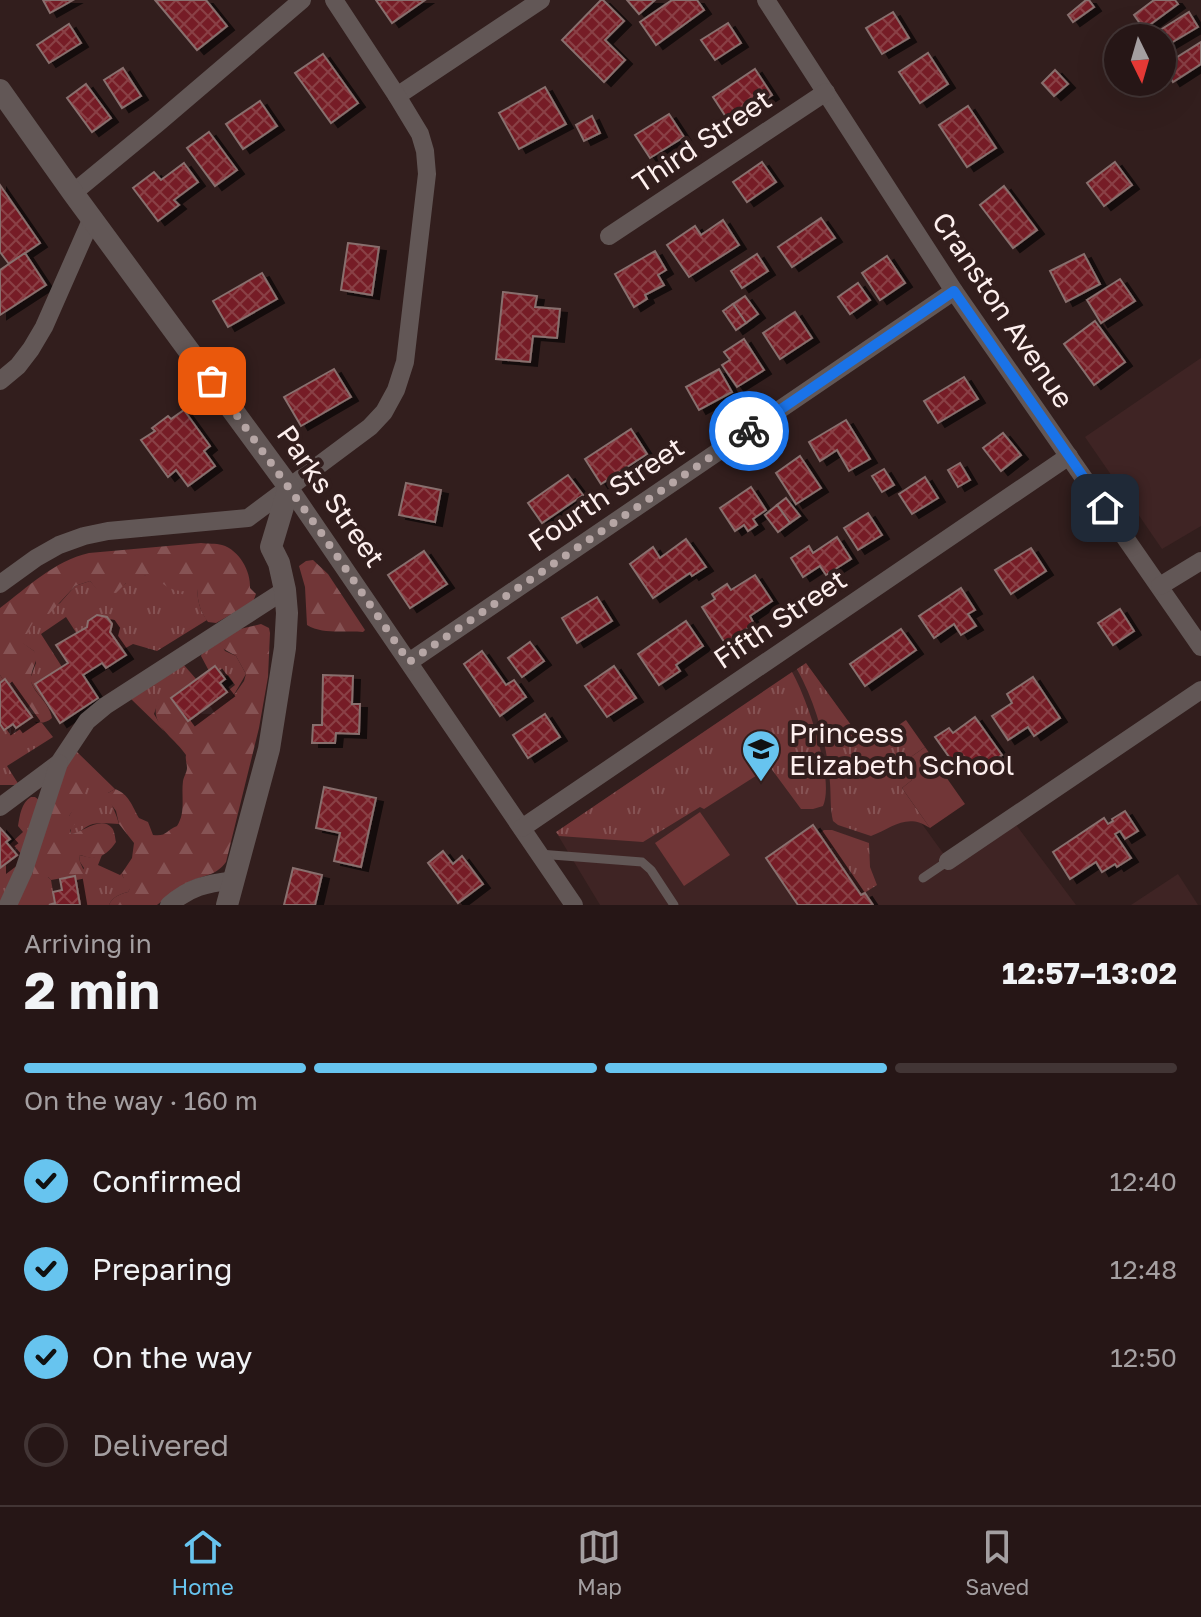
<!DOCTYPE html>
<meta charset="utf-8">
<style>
:root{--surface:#261616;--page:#2e1f1f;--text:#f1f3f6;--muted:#a49fa1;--line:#423535;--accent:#67c4ef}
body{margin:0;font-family:"Golos Text",sans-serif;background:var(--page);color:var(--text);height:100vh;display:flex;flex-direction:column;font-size:30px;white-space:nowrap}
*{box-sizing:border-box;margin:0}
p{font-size:26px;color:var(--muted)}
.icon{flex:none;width:44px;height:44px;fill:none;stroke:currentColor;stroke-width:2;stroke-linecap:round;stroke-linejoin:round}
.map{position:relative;height:905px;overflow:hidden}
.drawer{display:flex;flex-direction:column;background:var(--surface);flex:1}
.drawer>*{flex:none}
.needle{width:52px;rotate:175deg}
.tools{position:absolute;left:1104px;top:24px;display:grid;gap:16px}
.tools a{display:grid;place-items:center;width:72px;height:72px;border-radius:50%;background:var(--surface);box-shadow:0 8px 32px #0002,0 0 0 2px var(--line);font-size:40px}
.pin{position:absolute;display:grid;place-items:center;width:68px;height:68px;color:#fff;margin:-34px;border-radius:16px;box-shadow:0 4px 12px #0006}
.courier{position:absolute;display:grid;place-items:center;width:80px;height:80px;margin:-40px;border:6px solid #1a73e8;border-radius:50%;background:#fff;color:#222;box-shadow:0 2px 10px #0007}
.headline em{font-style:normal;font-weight:700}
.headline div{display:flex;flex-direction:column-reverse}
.headline{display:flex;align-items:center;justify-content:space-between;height:136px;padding:0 24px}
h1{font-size:52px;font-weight:700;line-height:60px}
.bar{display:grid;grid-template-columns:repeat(4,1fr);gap:12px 8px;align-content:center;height:96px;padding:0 24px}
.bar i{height:10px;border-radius:6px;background:var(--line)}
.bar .current{background:var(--accent)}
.bar p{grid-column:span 4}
ol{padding:0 24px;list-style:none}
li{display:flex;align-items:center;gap:24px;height:88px}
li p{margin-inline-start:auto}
li .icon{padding:8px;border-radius:50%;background:var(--accent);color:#111;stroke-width:4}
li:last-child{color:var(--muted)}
li i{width:44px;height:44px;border:4px solid var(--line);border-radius:50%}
.dock{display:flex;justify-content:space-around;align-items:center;height:112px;border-top:2px solid var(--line);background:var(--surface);font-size:22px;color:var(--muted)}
.dock a{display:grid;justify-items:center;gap:4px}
.dock .current{color:var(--accent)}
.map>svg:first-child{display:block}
.built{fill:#3f2424}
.grass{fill:url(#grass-tufts)}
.forest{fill:url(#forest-firs)}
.park{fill:#713637}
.building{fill:url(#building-cross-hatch);stroke:#886f6e;stroke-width:2;filter:url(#shadow)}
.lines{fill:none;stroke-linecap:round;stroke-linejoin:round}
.service{stroke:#625756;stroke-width:9}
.minor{stroke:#625756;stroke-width:18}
.tertiary{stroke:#625756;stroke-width:22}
.done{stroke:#b6a6a5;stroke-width:8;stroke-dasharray:0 14.4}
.route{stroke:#1a73e8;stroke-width:10}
.labels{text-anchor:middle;stroke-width:8;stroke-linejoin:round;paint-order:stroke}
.street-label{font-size:28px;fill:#fdefee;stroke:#321e1d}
.poi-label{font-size:28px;fill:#fdefee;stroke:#321e1d;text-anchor:start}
</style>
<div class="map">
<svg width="1201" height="905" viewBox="0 0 1201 905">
<defs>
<pattern id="grass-tufts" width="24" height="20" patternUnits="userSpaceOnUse" patternTransform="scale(2)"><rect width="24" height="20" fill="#713637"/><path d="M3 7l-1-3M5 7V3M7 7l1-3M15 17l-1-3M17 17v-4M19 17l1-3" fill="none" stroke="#865354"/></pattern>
<pattern id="forest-firs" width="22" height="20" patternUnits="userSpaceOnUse" patternTransform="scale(2)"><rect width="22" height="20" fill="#713637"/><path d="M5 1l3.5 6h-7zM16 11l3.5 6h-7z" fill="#865354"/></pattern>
<pattern id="building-cross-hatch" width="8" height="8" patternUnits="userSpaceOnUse" patternTransform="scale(2)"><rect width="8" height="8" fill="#761f26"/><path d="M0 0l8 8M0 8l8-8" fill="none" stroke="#8a4046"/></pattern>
<filter id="shadow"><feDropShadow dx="7" dy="4" stdDeviation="0" flood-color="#0009"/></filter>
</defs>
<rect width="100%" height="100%" fill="#321e1d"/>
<!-- built -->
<g class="built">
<polygon points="1201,358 1201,526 1162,549 1085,437"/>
<polygon points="806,663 948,860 1011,818 1076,905 600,905 556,832"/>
<polygon points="1178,874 1198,905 1131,905"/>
</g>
<!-- grass -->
<g class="grass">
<path d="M151,573L197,588C198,601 199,609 207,620L157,651L133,644L122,650L110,632L112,624L106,617L97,615L88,621L87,627L77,634L66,617L41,634L62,667L50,710C44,698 34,692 30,679L36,663L34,651L22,643L34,619L60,603L75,586L90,581L99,591L120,588L126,583Z"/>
<polygon points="219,641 225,651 236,656 246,674 232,698 227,700 220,697 235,685 228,675 223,677 209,671 201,656 202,653"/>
<path d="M806,663L867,747L906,720L925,747L901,764L912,780L902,788L930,828C907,812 892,828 871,836L838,825L833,821C830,808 831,795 830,783C827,743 816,704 797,669Z"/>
<polygon points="183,664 197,680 173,697 159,699 154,714 164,731 130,698"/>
<path d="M792,672C807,698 835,779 823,806L813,809H801L770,767L704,809L700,807L643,842L559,836L556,832Z"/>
<polygon points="0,675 14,697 36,723 42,723 53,737 7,766 19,785 0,785"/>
<path d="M75,750L115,789L108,793C111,804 116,813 119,824C110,824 99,822 90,825C83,828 80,833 71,834L69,816L77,803L63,770Z"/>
<path d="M31,797H35L39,800L21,864L0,905V868L16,855L9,845L23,832L18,826C20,815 21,803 31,797Z"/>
<polygon points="824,830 832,830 869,843 870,867 877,885 861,895 819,834"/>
<path d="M79,855L92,858L102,855L98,865L120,875L122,873L123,877L131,887L128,892C120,894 112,897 109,905H80L76,883L84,868L80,862Z"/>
<polygon points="33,863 51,880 55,903 49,905 16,905"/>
</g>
<!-- forest -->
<g class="forest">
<path d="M201,543C207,544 216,543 222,545C239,550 251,571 250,588L256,594L253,602L216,623L208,622C200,611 198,603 197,589C175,595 167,588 151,574L144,576L139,584L126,583L116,593L98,591L90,581L75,586L49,614C32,615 30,630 23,643L34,651L37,656C36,663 32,669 31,676C29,691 49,700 52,718C44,725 36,723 28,719L0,675V608C28,587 54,561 89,553Z"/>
<path d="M313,560L328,574L365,630L363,632C345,630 323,635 307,625L305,587L299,566L306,561Z"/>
<path d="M261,624L269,628L270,633L268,677L259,728L226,862C217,875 205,875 191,881C179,887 168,896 157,905H109C112,897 120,894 128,892L130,888L125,883L122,873L132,858L134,843L119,824L116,811L108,800V793L115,789C129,794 132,806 139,818L148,822L153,835C167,837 166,830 177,826C186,812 181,797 183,781C184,776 187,772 187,768C187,763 185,759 186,755C174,736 146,724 159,698L167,695L184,701L218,696L227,700L232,698L244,681L246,674L236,656L222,648L219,641L240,629Z"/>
<path d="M73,766L87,772C92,789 79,803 69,816L74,819L75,824L70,830L71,834C83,832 101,815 112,828C115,832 115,838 116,842C111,850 101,859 91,858C87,858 83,855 79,855L80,862L85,873L82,880L76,883L74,876L51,880L48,877L45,878L34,874L32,870L63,770Z"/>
</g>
<!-- park -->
<g class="park">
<polygon points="925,747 965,804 930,828 902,788 912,780 901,764"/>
<polygon points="700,812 730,855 684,886 655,843"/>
</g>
<!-- building -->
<g class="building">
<polygon points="43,0 73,0 50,13"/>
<polygon points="155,0 206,0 227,26 197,50"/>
<polygon points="376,0 425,0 392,23"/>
<polygon points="601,0 603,0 624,21 605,40 625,60 604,82 562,40"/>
<polygon points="627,0 655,0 639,14"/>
<polygon points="672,0 697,0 704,10 656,45 640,22"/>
<polygon points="1086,0 1089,0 1094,7 1073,22 1068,15"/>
<polygon points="1154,0 1175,0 1178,4 1144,29 1134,15"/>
<polygon points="893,12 909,38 882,54 866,28"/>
<polygon points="1189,12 1198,27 1166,46 1157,32"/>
<polygon points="728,23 741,43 715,60 701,40"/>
<polygon points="69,24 81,43 49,63 37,45"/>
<polygon points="1201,42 1201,64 1173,82 1163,66"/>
<polygon points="928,53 948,84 920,103 899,72"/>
<polygon points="323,54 358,103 331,123 295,73"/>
<polygon points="123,68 141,96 122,108 104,80"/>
<polygon points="755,69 772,95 730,123 713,97"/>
<polygon points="1055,70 1068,84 1054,96 1042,83"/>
<polygon points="86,84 111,118 92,132 67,98"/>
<polygon points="545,87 566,124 519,149 499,113"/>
<polygon points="260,101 277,126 243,149 226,124"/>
<polygon points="968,106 996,148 967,167 939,125"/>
<polygon points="669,114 684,137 650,158 635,135"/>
<polygon points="592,116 600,133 584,141 576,125"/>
<polygon points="209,132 237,170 215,186 187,148"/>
<polygon points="762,162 776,182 747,202 733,182"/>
<polygon points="1115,162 1132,185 1104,206 1087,183"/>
<polygon points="184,163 198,182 174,200 179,205 158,221 133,188 154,172 161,180"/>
<polygon points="0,185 40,243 9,264 0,252"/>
<polygon points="1004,186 1037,230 1013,248 980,205"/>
<polygon points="821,218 835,238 792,267 778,247"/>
<polygon points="723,220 739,245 689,277 667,245 695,226 701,235"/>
<polygon points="348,243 379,247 372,295 341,290"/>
<polygon points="655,251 666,270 658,275 664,285 645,295 647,299 634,307 615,274"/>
<polygon points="25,253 46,285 0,315 0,270"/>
<polygon points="757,254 768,271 742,288 731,271"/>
<polygon points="1084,254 1100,284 1066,302 1050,271"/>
<polygon points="887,256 905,283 880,300 862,273"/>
<polygon points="262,273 277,299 228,327 213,301"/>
<polygon points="1120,279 1135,301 1101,323 1087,300"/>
<polygon points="858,283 870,300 850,314 838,297"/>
<polygon points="503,292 537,296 535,307 560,309 557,338 533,336 530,362 496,359"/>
<polygon points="745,296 758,314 746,323 733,304"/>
<polygon points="733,304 746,323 736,330 723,311"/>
<polygon points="795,312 812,338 780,359 763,333"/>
<polygon points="1095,321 1125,362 1094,385 1064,344"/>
<polygon points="744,339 764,370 737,387 722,365 730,360 724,352"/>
<polygon points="334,369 351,397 301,426 284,397"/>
<polygon points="719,369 732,392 699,410 686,387"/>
<polygon points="964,377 978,399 938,423 924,401"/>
<polygon points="184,410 210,446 204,451 215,466 188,486 176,470 168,477 141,440 155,431 152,428 168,416 171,419"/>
<polygon points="846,420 870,459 849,471 837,450 820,461 809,442"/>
<polygon points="631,429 647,454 601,484 585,459"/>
<polygon points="1003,433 1021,455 1001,471 983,448"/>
<polygon points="800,456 821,488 796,504 776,473"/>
<polygon points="960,463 970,480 958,487 948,470"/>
<polygon points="884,469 894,485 882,492 872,476"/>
<polygon points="568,475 583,495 542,523 528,503"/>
<polygon points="925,477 938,498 912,514 899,494"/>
<polygon points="406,483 441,490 435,522 399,515"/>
<polygon points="751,487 766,510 753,519 757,525 748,531 744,525 735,531 720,508"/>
<polygon points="786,498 800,516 790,523 777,505"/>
<polygon points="777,505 790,523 778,532 765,515"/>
<polygon points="868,513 882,535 858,550 844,528"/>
<polygon points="837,537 851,559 826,575 820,566 803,577 791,558 809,546 813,553"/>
<polygon points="686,539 706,567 692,576 690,573 653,598 630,564 653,547 660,558"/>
<polygon points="1031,548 1046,571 1011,594 995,570"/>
<polygon points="424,551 447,584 410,608 388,575"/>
<polygon points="755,575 772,601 750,616 754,624 725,643 702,607 715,599 712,594 727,584 731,590"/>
<polygon points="961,588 975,610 968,614 976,626 961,635 954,624 934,638 919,616"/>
<polygon points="597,597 612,621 577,643 562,618"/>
<polygon points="1120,609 1134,631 1113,645 1098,623"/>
<polygon points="97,615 107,617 112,624 110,632 126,655 106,668 102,663 83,675 98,698 60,723 35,684 68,663 56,645 87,627 88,621"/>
<polygon points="686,621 703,646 676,665 680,671 659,685 638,654"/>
<polygon points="901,629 916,650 865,686 850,664"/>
<polygon points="530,642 544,661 522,677 508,658"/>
<polygon points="482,651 506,685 514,680 526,697 500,716 464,664"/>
<polygon points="215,666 225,679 220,683 227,692 188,721 171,698"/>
<polygon points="614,666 636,698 607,717 585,686"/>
<polygon points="323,675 353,676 352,704 360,704 359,734 336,733 335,743 312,743 313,725 322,725"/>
<polygon points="1033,677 1060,718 1034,736 1028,727 1008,740 992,716 1012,703 1007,694"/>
<polygon points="5,679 32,717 16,728 13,724 4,730 0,724 0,683"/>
<polygon points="545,714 560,737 528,758 513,735"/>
<polygon points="975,717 1002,755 978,771 972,762 959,771 935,737 949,728 953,733"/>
<polygon points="324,787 376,798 361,867 334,861 340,833 316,828"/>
<polygon points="1125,811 1138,831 1125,839 1120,831 1115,834 1131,858 1117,867 1115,864 1102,872 1096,862 1070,879 1053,852 1104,818 1108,824 1113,821 1112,819"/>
<polygon points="813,825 861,895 865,893 873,905 798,905 766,858"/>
<polygon points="0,828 10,839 6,842 17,855 0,868"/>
<polygon points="443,851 453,864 462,856 483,884 458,903 428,863"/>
<polygon points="293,868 322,875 315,905 284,905"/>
<polygon points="75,876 80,905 49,905 55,903 53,892 62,890 60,879"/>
</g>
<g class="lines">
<!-- service -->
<g class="service">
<polyline points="539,854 642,862 651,870 674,905"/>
<polyline points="923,878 948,861"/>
</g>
<!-- minor -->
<g class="minor">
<polyline points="766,0 954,291 1201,647"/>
<polyline points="397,96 541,0"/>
<polyline points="73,193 158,123 302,0"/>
<polyline points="609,236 826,92"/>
<polyline points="0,381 18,366 31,349 44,327 92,218"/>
<polyline points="289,487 574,905"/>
<polyline points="0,584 36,558 59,545 84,536 108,531 248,518 370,427 384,412 396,390 405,362 427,174 425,151 420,134 397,96 334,0"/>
<polyline points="1160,586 1201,561"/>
<polyline points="409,662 954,291"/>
<polyline points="0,807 59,763 87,721 105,706 285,590"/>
<polyline points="522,828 1069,456"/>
<polyline points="948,861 1201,690"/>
<polyline points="8,905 24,870 59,763"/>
<path d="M169,905C191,886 206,884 234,880"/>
</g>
<!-- tertiary -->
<polyline class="tertiary" points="0,90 73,193 289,487 271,547 279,563 285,590 287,613 285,648 269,749 227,905"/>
</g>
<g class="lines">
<!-- done -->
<polyline class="done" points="212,381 322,534 409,662 749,431"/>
<!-- route -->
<polyline class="route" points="749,431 954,291 1105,508"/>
</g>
<!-- icons -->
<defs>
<g id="school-pin" transform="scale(2)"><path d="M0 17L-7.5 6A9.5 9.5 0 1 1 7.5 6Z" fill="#67c4ef" stroke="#321e1d"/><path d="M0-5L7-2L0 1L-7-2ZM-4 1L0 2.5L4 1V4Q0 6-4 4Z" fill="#111"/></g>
</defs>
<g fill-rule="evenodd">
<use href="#school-pin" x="761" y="749"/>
</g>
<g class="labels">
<!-- street labels -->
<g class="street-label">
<text transform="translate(702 141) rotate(-34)" y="10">Third Street</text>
<text transform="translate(1003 310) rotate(56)" y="10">Cranston Avenue</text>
<text transform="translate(606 494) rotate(-34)" y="10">Fourth Street</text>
<text transform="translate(331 496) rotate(55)" y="10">Parks Street</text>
<text transform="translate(780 619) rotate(-34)" y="10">Fifth Street</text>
</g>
<!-- poi labels -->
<g class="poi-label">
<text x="789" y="743">Princess<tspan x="789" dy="32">Elizabeth School</tspan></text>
</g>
</g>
</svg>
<div class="tools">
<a><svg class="needle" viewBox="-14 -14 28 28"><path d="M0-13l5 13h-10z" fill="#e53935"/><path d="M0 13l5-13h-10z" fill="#a49fa1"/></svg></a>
</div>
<div class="pin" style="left:212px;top:381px;background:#ea580c"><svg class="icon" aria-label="bag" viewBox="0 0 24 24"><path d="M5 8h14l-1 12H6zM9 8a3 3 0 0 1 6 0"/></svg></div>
<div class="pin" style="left:1105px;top:508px;background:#1f2937"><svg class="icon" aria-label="home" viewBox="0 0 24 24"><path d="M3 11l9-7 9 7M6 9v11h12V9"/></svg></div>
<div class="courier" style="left:749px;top:431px"><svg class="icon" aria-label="bike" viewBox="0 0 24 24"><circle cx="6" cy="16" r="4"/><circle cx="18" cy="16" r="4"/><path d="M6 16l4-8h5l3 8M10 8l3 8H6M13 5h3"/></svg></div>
</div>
<section class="drawer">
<div class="headline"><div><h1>2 min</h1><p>Arriving in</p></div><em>12:57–13:02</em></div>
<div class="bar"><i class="current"></i><i class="current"></i><i class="current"></i><i></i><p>On the way · 160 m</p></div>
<ol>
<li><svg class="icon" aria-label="check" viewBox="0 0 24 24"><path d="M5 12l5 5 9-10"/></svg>Confirmed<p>12:40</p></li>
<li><svg class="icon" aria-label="check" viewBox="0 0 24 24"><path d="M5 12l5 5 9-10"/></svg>Preparing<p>12:48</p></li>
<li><svg class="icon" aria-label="check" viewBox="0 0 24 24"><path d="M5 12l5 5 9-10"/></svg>On the way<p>12:50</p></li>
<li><i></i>Delivered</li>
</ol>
</section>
<nav class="dock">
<a class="current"><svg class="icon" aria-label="home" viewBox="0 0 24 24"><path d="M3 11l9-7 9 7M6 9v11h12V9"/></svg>Home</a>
<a><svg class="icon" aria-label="map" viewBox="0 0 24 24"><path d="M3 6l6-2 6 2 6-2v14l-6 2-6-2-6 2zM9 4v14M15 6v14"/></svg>Map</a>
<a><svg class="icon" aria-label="saved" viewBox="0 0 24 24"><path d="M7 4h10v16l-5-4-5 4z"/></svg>Saved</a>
</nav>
